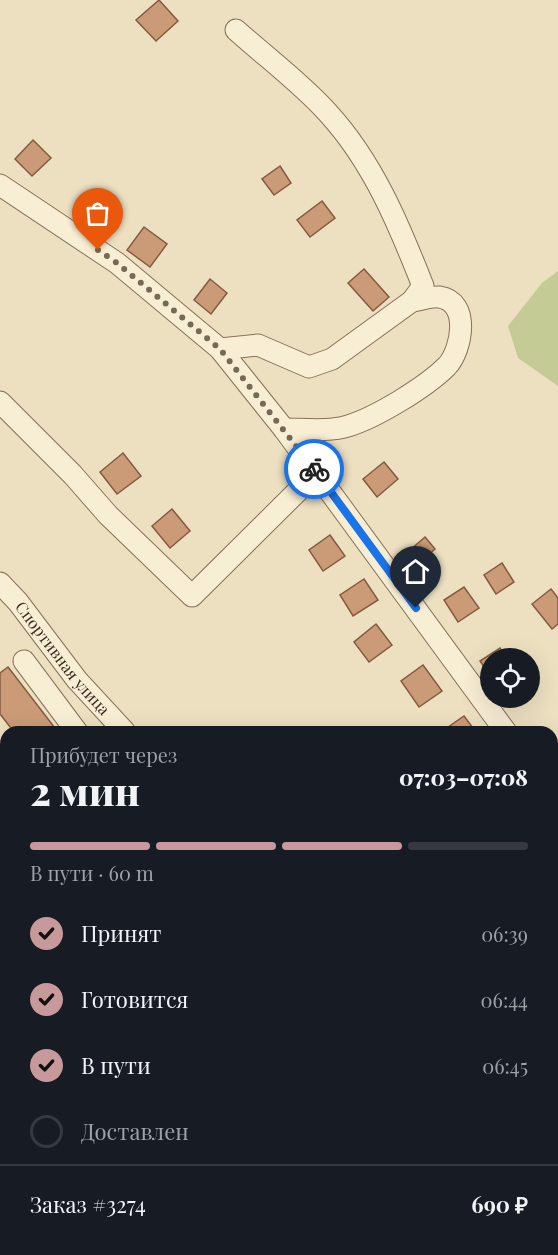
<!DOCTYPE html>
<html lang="ru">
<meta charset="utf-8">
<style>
:root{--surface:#171b24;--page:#20242c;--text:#f1f3f6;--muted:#9ea1a6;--line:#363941;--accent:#c7999a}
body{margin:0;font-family:"Playfair Display",serif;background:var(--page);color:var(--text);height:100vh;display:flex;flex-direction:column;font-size:22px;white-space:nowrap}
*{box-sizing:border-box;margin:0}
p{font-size:20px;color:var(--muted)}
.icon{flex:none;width:33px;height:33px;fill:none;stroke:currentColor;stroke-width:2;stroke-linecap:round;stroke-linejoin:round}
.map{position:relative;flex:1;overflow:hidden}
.details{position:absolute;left:0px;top:726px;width:558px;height:530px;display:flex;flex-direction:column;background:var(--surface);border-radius:18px 18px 0 0;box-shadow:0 6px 24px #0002}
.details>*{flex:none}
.controls{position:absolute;left:480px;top:648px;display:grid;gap:12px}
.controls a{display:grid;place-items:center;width:60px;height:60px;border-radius:50%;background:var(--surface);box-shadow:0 6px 24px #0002;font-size:30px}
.pin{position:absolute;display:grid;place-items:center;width:51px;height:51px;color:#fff;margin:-62px -26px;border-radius:50% 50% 50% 0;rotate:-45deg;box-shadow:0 0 6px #0007}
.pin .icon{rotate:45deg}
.courier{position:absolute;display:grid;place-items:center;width:60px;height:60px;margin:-30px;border:4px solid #1a73e8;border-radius:50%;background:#fff;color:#222;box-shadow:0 2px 8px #0007}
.headline em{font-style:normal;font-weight:800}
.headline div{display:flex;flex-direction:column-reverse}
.headline{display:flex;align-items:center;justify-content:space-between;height:102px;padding:0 30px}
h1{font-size:39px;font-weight:800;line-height:45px}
.bar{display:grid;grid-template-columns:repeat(4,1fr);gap:9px 6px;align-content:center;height:72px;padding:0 30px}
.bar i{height:8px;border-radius:4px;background:var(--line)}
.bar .selected{background:var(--accent)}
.bar p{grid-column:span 4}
.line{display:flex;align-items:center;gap:15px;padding:0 30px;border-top:2px solid var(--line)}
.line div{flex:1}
ol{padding:0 30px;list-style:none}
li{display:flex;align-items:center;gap:18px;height:66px}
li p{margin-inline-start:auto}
li .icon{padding:6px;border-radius:50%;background:var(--accent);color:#111;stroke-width:4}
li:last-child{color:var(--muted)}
li i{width:33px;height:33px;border:3px solid var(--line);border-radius:50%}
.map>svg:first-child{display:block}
.green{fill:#c4cb95}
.building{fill:#cb9b77;stroke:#855b3f;stroke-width:1.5}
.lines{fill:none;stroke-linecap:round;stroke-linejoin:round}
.minor-casing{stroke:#867159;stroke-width:23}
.minor{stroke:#f8eed4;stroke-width:21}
.done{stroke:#766956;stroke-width:6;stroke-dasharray:0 10.8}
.route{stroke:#1a73e8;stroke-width:8}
.labels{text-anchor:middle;stroke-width:6;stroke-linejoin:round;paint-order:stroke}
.street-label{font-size:16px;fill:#36291d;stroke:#f5ead0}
</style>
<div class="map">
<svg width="558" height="1255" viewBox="0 0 558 1255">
<rect width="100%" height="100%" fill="#ede0c1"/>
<!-- green -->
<polygon class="green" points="558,271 558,386 518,358 508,326 542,283"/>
<!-- building -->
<g class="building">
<polygon points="159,0 178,21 156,41 136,20"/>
<polygon points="33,140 51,158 32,176 15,159"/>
<polygon points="280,166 291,183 274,195 262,179"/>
<polygon points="322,201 335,218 310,237 297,220"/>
<polygon points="144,227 167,244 150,267 127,250"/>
<polygon points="364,269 389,297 373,311 348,283"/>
<polygon points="210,279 227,293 211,314 194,300"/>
<polygon points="123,453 141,476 117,494 100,472"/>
<polygon points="384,462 398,479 377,497 363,479"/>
<polygon points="172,509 190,531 170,548 152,526"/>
<polygon points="330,535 345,556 323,571 309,550"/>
<polygon points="425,537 435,549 421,562 410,550"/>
<polygon points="502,563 514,582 496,594 484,575"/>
<polygon points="364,579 378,600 353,616 340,595"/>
<polygon points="464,587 479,608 458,622 444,600"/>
<polygon points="551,589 558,598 558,624 552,629 532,604"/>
<polygon points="376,624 392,645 369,662 354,642"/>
<polygon points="500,648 507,658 490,658 490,676 480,661"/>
<polygon points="423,665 442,691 419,707 401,681"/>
<polygon points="8,667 58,732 14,732 0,714 0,673"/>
<polygon points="464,716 476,732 441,732"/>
<polygon points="558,747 558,775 552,767 552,751"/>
<polygon points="552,840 558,848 558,856 552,860"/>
<polygon points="0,884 6,891 6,949 0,941"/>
<polygon points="558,934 558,956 552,961 552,939"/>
</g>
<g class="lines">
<!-- minor casing -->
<g class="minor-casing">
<g id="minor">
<polyline points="0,185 117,263 220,349 284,429 506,732"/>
<path d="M220,349L258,345L309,367L332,359L412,301L423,286C399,225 373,162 328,113C301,83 266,57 236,30"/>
<polyline points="0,402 73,475 108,515 192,596 316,473"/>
<path d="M284,429C304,429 329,432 348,426C377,417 426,387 447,366C462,350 471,301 439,297C431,296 420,300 412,301"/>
<path id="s1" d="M0,583L18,602L77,680L125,732"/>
<polyline points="24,661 77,732"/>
<polyline points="552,803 558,812"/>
<polyline points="0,1057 6,1052"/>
<polyline points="0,1126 6,1128"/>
<polyline points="552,1234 558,1241"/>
<polyline points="201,1250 205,1255"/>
</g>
</g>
<!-- minor -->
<use href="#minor" class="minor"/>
</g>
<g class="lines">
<!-- done -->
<polyline class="done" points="98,250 117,263 220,349 314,469"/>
<!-- route -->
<polyline class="route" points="314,469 416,608"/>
</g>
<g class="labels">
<!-- street labels -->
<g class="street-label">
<text dy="6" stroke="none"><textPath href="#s1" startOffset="98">Спортивная улица</textPath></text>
</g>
</g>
</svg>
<div class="controls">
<a><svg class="icon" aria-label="locate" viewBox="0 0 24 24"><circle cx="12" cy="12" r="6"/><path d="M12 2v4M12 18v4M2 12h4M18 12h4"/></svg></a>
</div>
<div class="pin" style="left:98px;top:250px;background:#ea580c"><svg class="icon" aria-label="bag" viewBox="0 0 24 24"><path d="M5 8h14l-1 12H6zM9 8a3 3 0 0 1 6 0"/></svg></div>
<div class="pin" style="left:416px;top:608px;background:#1f2937"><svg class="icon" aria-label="home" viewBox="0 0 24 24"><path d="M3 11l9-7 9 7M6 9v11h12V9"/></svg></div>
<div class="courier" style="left:314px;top:469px"><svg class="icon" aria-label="bike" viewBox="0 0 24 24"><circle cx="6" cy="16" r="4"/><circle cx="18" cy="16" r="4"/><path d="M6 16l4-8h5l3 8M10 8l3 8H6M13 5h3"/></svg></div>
<section class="details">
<div class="headline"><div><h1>2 мин</h1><p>Прибудет через</p></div><em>07:03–07:08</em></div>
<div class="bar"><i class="selected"></i><i class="selected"></i><i class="selected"></i><i></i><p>В пути · 60 m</p></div>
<ol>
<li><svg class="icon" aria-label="check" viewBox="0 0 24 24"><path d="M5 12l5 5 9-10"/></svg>Принят<p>06:39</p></li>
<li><svg class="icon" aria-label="check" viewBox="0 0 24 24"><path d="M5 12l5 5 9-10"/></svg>Готовится<p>06:44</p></li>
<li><svg class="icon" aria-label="check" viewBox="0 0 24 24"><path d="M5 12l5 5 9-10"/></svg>В пути<p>06:45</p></li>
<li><i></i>Доставлен</li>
</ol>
<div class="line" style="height:78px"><div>Заказ #3274</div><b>690 ₽</b></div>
</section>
</div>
